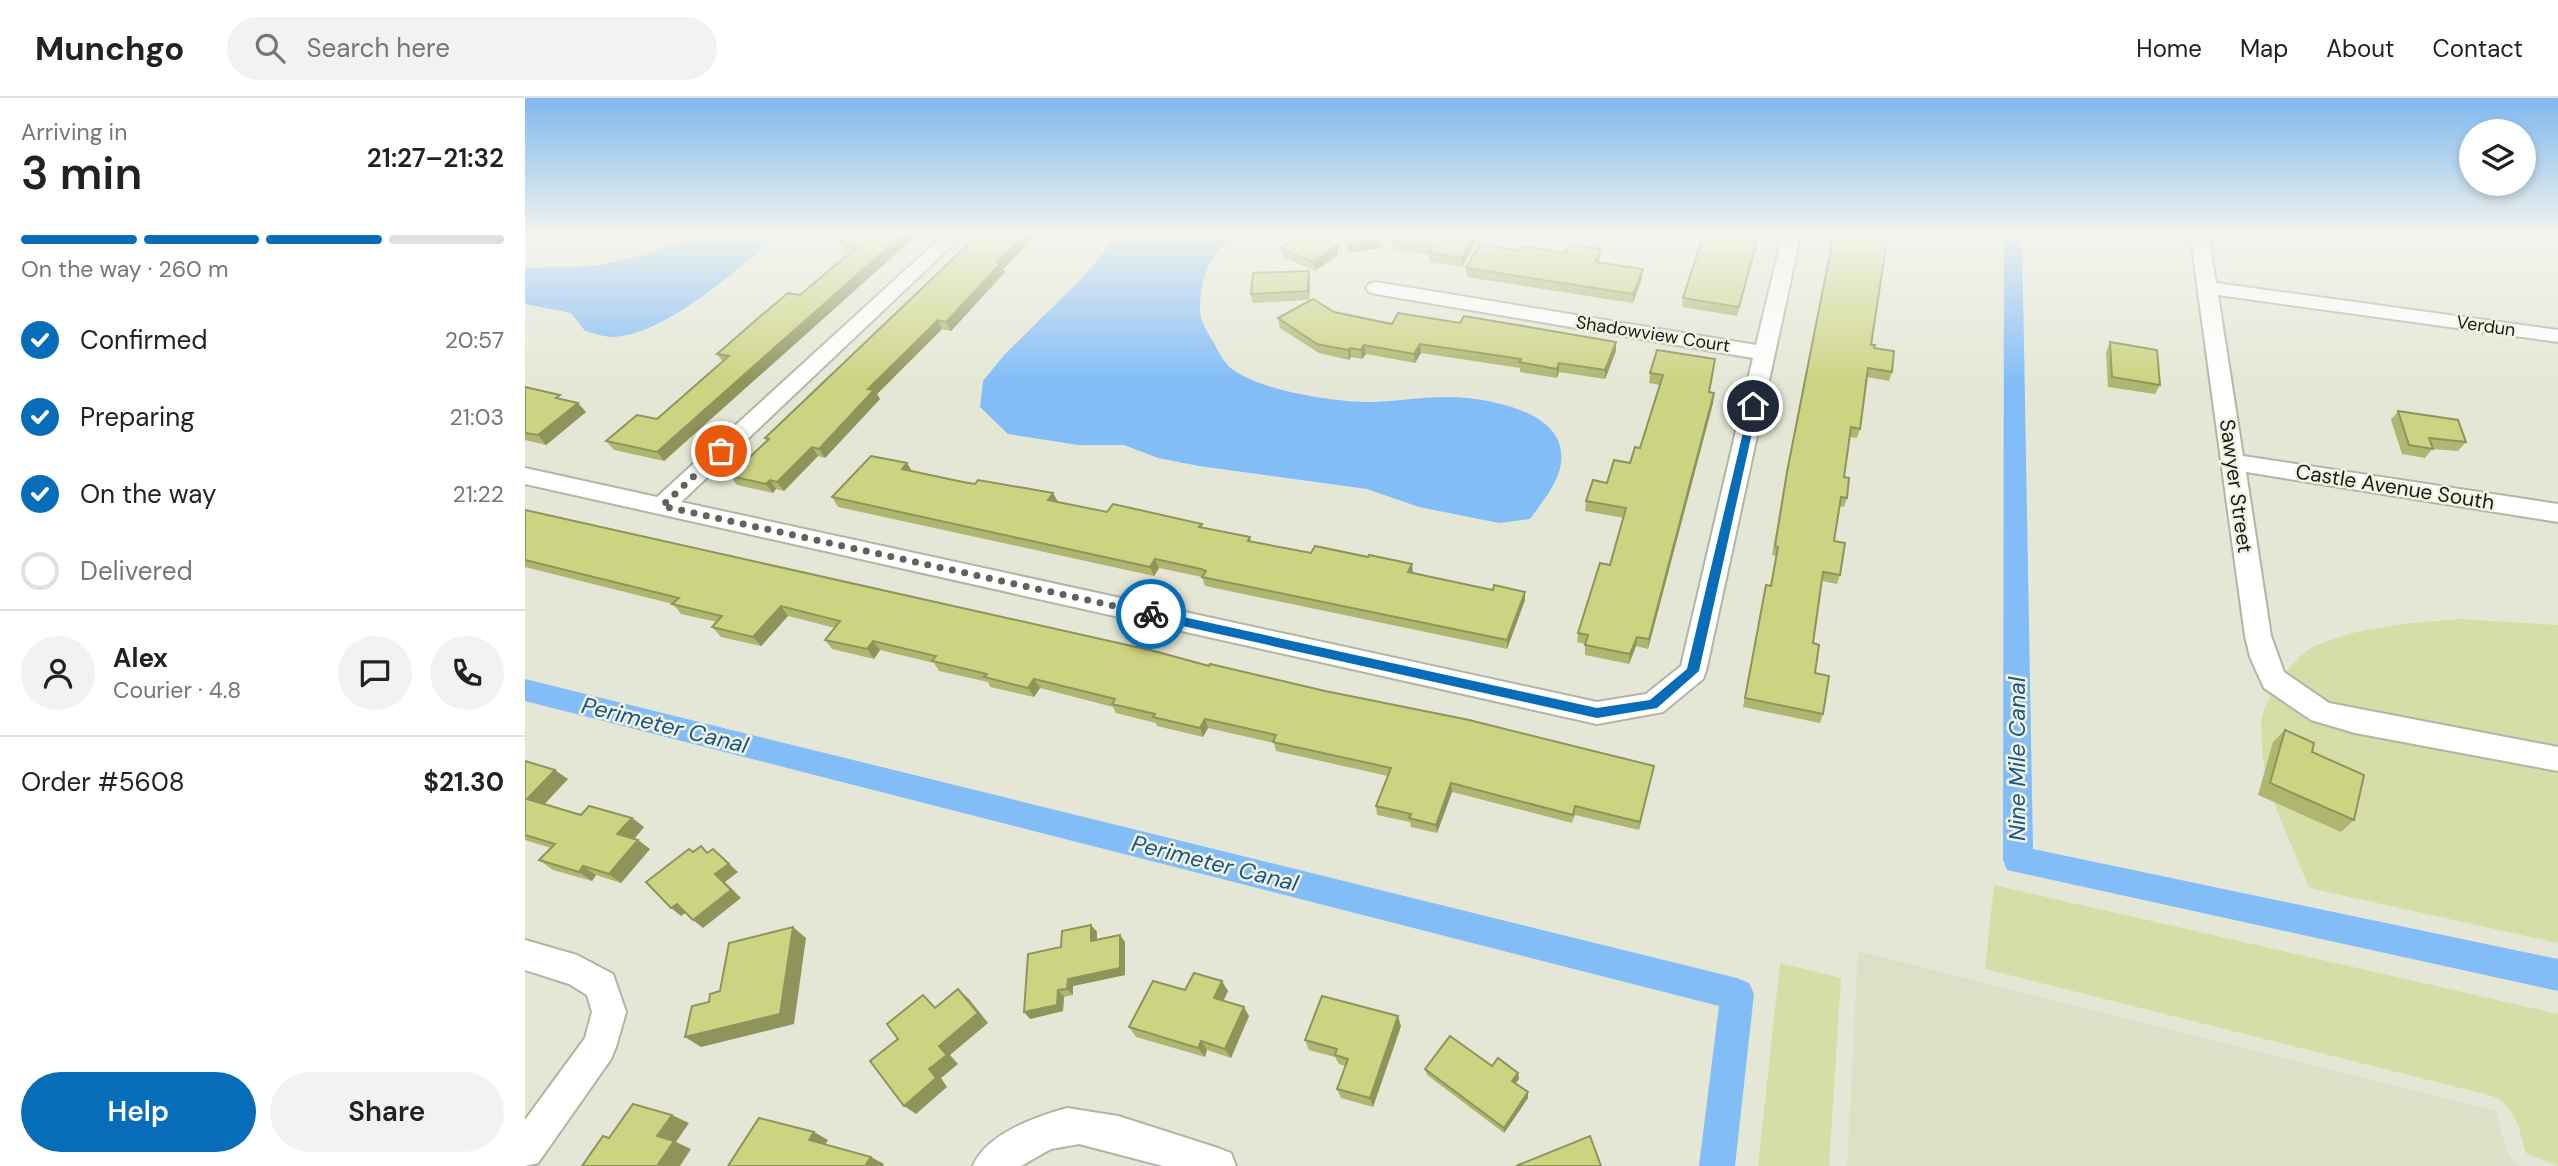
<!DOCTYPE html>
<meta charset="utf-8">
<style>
:root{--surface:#fff;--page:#f2f2f2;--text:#222;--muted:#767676;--line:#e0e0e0;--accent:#076db9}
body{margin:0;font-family:"DM Sans",sans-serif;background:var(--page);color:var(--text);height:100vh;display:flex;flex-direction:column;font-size:26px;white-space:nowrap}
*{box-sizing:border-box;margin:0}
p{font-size:23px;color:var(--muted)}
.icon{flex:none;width:38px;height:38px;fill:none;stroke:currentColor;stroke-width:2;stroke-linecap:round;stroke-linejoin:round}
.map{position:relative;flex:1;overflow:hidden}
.sheet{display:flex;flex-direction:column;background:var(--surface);width:525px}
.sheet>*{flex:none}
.fabs{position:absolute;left:1934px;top:21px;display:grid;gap:14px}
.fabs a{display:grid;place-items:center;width:77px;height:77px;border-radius:50%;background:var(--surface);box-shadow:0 4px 10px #0003;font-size:35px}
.pin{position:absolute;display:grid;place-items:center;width:60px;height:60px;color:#fff;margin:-30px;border:4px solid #fff;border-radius:50%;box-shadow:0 2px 7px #0007}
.courier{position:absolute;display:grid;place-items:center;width:70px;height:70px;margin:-35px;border:5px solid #076db9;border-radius:50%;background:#fff;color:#222;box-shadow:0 2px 9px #0007}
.summary em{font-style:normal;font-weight:600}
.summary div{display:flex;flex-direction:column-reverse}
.summary{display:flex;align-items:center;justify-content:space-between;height:119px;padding:0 21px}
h1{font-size:46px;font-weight:600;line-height:52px}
.bar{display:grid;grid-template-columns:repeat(4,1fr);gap:10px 7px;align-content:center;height:84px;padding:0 21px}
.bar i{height:9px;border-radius:5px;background:var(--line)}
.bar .on{background:var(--accent)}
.bar p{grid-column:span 4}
.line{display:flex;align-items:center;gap:18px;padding:0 21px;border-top:2px solid var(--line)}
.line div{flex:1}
.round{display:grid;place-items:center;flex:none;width:74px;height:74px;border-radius:37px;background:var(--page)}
ol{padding:0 21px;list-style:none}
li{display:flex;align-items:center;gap:21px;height:77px}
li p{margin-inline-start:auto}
li .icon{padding:7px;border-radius:50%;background:var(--accent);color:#fff;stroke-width:4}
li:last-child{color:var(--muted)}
li i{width:38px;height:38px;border:4px solid var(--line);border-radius:50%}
.primary-button{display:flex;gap:14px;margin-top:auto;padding:14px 21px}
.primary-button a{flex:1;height:80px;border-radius:42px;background:var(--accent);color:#fff;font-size:28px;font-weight:600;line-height:80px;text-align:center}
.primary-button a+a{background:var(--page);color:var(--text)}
header{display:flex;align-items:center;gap:42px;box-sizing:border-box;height:98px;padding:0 35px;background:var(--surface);border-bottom:2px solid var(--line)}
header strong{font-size:33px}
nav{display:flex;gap:38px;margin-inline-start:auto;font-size:24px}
.search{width:490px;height:63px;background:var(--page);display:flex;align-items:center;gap:18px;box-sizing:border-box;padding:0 24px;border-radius:38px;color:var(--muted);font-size:26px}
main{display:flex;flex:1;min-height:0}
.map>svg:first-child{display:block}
.built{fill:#dde0c7}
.green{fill:#d7dda6}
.water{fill:#82bdf8}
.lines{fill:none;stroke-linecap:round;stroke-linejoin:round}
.canal{fill:#82bdf8;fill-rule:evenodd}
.minor-casing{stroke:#b2b5a4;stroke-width:4}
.minor{fill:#fff;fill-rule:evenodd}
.wall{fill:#afb670}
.shaded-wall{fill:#8f945b}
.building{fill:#ccd482;stroke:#8f945b;stroke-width:2}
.route{fill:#076db9}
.done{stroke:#616259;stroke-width:7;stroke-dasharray:0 12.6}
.labels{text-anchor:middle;stroke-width:5;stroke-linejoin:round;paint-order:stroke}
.far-street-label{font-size:18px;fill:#1a1b15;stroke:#f2f4e3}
.street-label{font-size:21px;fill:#1a1b15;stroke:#f2f4e3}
.water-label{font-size:23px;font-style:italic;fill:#17558c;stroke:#f2f4e3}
</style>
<header>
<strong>Munchgo</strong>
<div class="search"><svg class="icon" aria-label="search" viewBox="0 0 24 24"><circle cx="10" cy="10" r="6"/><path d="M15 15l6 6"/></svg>Search here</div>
<nav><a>Home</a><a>Map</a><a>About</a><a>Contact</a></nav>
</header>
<main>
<section class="sheet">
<div class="summary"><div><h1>3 min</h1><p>Arriving in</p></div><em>21:27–21:32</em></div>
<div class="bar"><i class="on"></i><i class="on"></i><i class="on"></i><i></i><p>On the way · 260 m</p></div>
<ol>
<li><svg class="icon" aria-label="check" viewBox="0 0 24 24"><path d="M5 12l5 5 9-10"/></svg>Confirmed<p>20:57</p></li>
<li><svg class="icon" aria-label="check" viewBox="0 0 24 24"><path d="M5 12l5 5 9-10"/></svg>Preparing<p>21:03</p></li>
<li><svg class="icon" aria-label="check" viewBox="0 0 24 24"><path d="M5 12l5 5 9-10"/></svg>On the way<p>21:22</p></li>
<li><i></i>Delivered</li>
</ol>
<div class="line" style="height:126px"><a class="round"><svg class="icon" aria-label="person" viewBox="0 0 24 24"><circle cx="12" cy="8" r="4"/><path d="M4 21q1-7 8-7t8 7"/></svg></a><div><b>Alex</b><p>Courier · 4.8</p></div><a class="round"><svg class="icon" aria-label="chat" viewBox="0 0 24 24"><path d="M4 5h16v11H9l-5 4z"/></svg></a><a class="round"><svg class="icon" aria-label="phone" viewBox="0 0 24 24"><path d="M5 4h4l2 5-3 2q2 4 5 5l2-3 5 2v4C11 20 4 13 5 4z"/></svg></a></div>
<div class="line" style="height:91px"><div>Order #5608</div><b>$21.30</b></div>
<div class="primary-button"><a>Help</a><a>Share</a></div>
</section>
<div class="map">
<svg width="2033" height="1068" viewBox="0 0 2033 1068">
<rect width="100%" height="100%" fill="#e5e7d6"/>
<!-- built -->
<polygon class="built" points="1333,853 1971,1013 1981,1050 1989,1065 1995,1068 1322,1068"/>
<!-- green -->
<g class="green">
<path d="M1935,521L2033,527V845L1784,790C1772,759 1757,728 1746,696C1739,677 1736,648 1736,627C1737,603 1767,560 1788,549C1833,528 1887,525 1935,521Z"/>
<path d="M1469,787L2033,916V1068L2001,1055C1994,1032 1992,1009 1967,998L1460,871Z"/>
<polygon points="1255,865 1316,880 1304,1068 1233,1068"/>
</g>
<!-- water -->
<g class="water">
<path d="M180,135H257C214,168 143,237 87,239C79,239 69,235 60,233L46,215L0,206V170L71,168L123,156Z"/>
<path d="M595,135H713C685,156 675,177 675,212C675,223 683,235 689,245C693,253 700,266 707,271C737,293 804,303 841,304C874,304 909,296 942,300C977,304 1042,317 1036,365C1033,386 1017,404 1005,421L974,425L894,409L842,391L674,368L633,360L599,347H553L483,336L455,309L458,283L480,256L559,178Z"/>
</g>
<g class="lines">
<!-- canal -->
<g class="canal">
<polygon points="1479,135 1497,135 1508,751 2033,861 2033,893 1482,772 1478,762"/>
<polygon points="0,581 1212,880 1224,885 1229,896 1210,1068 1174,1068 1194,908 0,603"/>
</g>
<!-- minor casing -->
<g class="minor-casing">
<g id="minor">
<polygon points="421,135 440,135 156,404 1072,604 1121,596 1156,568 1228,260 851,196 844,194 841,190 844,186 851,184 1231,247 1258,135 1276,135 1181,573 1178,581 1138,614 1072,626 0,386 0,370 132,399"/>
<polygon points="1665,135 1683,135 1691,185 2033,232 2033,244 1693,197 1718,358 2033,406 2033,424 1721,374 1746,538 1759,574 1804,605 2033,649 2033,673 1830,635 1786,622 1739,590 1725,559 1720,538"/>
<polygon points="0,842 52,857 88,876 101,914 91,949 86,961 13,1065 0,1068 0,1022 60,940 67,914 62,897 44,886 0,872"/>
<path d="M542,1010L593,1018L693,1050L706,1055L711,1068H638L554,1046L526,1051L496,1068H448C461,1036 510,1019 542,1010Z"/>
</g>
</g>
<!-- minor -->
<use href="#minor" class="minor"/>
</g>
<!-- wall -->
<g class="wall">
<polygon points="327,135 394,135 139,363 89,352 81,343 132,321 198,264 192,256 275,197 325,154 320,154 315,145"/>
<polygon points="455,135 514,135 478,171 480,174 426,233 417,231 352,296 355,301 300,360 293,358 259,393 251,391 248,395 212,387 205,378 242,343 240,340"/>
<polygon points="871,135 952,135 952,142 937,169 905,164 904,157 867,152 866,142"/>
<polygon points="1179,135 1235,135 1212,218 1157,209 1158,200"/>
<polygon points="812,148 813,157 790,173 758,159 756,150"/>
<polygon points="1075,160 1074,164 1117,180 1108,205 942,179 941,170"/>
<polygon points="784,173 785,182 784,202 728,205 726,196"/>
<polygon points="809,214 867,226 935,225 1091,244 1091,253 1080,281 1034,274 1032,280 995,274 995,270 896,255 890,265 841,256 837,261 826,259 824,262 794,255 755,230 753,220"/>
<polygon points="1585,244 1635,287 1630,296 1583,289 1581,254"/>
<polygon points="1346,247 1367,274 1364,283 1342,279 1335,331 1332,340 1325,339 1319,379 1322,400 1319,409 1314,408 1309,443 1315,477 1312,486 1297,483 1288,545 1290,575 1298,616 1295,625 1218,609 1239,496 1245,488 1251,458 1247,457 1260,384"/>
<polygon points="1132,252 1184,294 1189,295 1188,305 1123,551 1111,548 1104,566 1060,557 1060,546 1052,544 1053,535 1085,467 1099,420 1060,413 1061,403 1105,365 1115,350 1135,287 1124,285 1125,275"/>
<polygon points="0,289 39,302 61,314 21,347 0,342"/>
<polygon points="1873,313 1941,344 1933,353 1907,351 1900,360 1877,356 1866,322"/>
<polygon points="387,373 450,386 528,395 533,404 582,414 677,426 678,429 725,439 726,443 888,475 1000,502 982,551 680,488 677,479 634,470 629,478 313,409 307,399"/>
<polygon points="0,412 1129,668 1114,732 1050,717 1047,725 927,694 912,735 886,729 885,724 852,717 851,708 863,678 751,653 749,645 683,630 678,639 632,628 631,625 591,615 588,609 515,590 509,599 465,589 463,584 414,573 409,565 355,552 349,561 307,551 300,542 310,530 263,518 236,548 196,539 187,529 192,524 156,516 148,506 0,469"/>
<polygon points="1760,632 1787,654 1829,722 1816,734 1733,697 1748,644"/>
<polygon points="0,663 43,681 19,706 56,717 107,720 119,729 109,741 125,751 96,785 71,777 67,783 28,772 14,762 26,750 0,742"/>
<polygon points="566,827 572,834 572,842 595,837 600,844 600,877 548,888 548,897 539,899 538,913 505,921 536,849"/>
<polygon points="660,892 703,893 698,903 724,918 706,960 682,952 680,959 611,939 604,929"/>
<polygon points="876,928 848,1009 816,1000 812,991 820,968 814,966 810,959 784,952 780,942"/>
<polygon points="967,968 993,975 994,981 990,985 1003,1000 979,1035 902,977 900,971"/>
</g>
<!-- shaded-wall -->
<g class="shaded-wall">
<polygon points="379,135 394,135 139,363 132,354"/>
<polygon points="502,135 514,135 478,171 480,174 426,233 421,224 472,164"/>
<polygon points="951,135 952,142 937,169 937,160"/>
<polygon points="1234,135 1235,135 1212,218 1214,209"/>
<polygon points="855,141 856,150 823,155 821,146"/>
<polygon points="812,148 813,157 790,173 788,164"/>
<polygon points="1076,151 1075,160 1070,173 1070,164"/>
<polygon points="1118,171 1117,180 1108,205 1108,196"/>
<polygon points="784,173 785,182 784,202 782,193"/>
<polygon points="413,222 417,231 352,296 355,301 300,360 294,351 343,291"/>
<polygon points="1091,244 1091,253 1080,281 1080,272"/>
<polygon points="895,246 896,255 890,265 889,256"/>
<polygon points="839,247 841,256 837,261 836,252"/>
<polygon points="825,250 826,259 824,262 823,252"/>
<polygon points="1034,265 1034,274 1032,280 1032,271"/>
<polygon points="1189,295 1188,305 1123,551 1124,541"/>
<polygon points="53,305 61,314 21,347 13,337"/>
<polygon points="287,349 293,358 259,393 252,384"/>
<polygon points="382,365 388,375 377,371"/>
<polygon points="245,382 251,391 248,395 241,386"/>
<polygon points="528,395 533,404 523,402"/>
<polygon points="630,461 634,470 629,478 625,469"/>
<polygon points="887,466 888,475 883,474"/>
<polygon points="1000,494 1000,502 982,551 982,542"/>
<polygon points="256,508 263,518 236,548 228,539"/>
<polygon points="1112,539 1111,548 1104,566 1105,556"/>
<polygon points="348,543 355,552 349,561 342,551"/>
<polygon points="509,581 515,590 509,599 503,590"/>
<polygon points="680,621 683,630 678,639 675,630"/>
<polygon points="1129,668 1127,677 1114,732 1115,724"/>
<polygon points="30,672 43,681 15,711 2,701"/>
<polygon points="926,685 927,694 912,735 911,727"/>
<polygon points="107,720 119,729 105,746 92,736"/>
<polygon points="113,742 125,751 96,785 84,776"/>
<polygon points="188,751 213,774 200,784 216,800 178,830 168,822 190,776"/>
<polygon points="58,768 71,777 67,783 54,774"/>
<polygon points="152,806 162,814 156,818 146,810"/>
<polygon points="566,827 572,834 572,850 566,843"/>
<polygon points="268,829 281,840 269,926 176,949 160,939"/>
<polygon points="595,837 600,844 600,877 548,888 548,897 542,891 543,881"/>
<polygon points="697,883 703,893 695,910 689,900"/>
<polygon points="433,891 444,901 463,925 425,957 433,966 416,980 422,989 391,1016 379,1008 404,971 414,948"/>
<polygon points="533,892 539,899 538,913 505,921 499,914"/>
<polygon points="719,909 724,918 706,960 700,951"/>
<polygon points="873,918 876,928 848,1009 845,1000"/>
<polygon points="676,943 682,952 680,959 673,950"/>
<polygon points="993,975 994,981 988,989 987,983"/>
<polygon points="1003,994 1003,1000 979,1035 979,1030"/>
<polygon points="147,1017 164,1025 151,1044 166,1051 155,1068 132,1068 132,1038"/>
<polygon points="289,1034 303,1042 298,1050 284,1042"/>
<polygon points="346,1059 359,1066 358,1068 340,1068"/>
</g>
<!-- building -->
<g class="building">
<polygon points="327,135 379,135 132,354 81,343 112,317 132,321 204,258 192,256 238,216 263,195 275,197 333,148 315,145"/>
<polygon points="455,135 502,135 472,164 476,165 421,224 413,222 343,291 349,292 294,351 287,349 252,384 245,382 241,386 205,378 244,341 240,340"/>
<polygon points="779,135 781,135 812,148 788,164 756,150"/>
<polygon points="818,135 853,135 855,141 821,146"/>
<polygon points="871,135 951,135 937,160 904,155 907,149 866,142"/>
<polygon points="1179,135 1234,135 1214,209 1158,200"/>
<polygon points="1309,135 1363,135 1346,247 1350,247 1349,250 1369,253 1367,274 1343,270 1335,331 1326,329 1319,379 1324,380 1322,400 1316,399 1309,443 1320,445 1315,477 1298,474 1288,545 1294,547 1290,575 1304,578 1298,616 1220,600 1241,487 1246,488 1253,449 1250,448 1262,374"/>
<polygon points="955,146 995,153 997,148 1040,155 1044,146 1076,151 1070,164 1118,171 1108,196 941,170"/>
<polygon points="784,173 782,193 726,196 728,175"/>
<polygon points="788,201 809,214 867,226 873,215 935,225 939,218 1091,244 1080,272 1034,265 1032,271 994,264 996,261 895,246 889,256 839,247 836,252 825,250 823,252 792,246 753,220"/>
<polygon points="1585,244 1632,252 1635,287 1587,279"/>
<polygon points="1132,252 1190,261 1184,294 1189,295 1124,541 1112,539 1105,556 1060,547 1063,537 1053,535 1075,465 1085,467 1101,410 1061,403 1068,382 1082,385 1089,362 1105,365 1110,349 1115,350 1138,277 1125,275"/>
<polygon points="0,289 35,297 31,300 53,305 13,337 0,335"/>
<polygon points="1873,313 1933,322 1941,344 1904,340 1908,351 1884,347"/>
<polygon points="346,358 382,365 377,371 438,384 450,386 453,382 528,395 523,402 582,414 588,406 677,426 674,429 725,439 723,443 786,455 790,448 843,459 844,457 887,466 883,474 953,489 968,492 969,487 1000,494 982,542 677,479 681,473 676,471 630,461 625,469 307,399"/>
<polygon points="0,412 629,553 684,568 685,566 800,593 944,622 1129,668 1115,724 1050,708 1048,717 926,685 911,727 884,720 886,716 851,708 866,670 748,644 751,637 680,621 675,630 628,619 630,616 587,606 590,601 509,581 503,590 459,579 462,576 407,563 411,558 348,543 342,551 300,542 315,523 256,508 228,539 187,529 197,518 147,506 154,500 0,462"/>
<polygon points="1760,632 1789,645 1787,654 1839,677 1829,722 1745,685"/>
<polygon points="0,663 30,672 2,701 56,717 64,708 107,720 92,736 113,742 84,776 58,768 54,774 14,762 30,746 0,737"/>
<polygon points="176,748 182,755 188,751 204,766 190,776 206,792 168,822 152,806 146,810 121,784 164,751 168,754"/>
<polygon points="566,827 566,843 595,837 595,870 543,881 542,891 533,892 532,907 499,914 503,856 536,849 537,833"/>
<polygon points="268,829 255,916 160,939 167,908 184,904 185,896 195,893 204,845"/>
<polygon points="669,875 697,883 689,900 719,909 700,951 676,943 673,950 604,929 628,883 660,892"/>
<polygon points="433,891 453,915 414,948 422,957 404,971 411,980 379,1008 345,963 373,941 362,926 398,897 410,910"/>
<polygon points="797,898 873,918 845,1000 812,991 823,961 810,957 812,951 780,942"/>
<polygon points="925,938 967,968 973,960 993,975 987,983 1003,994 979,1030 900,971"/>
<polygon points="108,1006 147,1017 132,1038 149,1043 132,1068 57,1068 78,1038 84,1040"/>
<polygon points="234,1020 289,1034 284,1042 346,1059 340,1068 203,1068"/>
<polygon points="1065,1038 1076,1068 991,1068"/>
</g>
<!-- sky -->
<linearGradient id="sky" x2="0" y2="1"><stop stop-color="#7fb8ee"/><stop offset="0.48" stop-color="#f3f4ed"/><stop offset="1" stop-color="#f3f4ed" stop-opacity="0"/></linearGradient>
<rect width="2033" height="284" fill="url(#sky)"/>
<!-- route -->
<polygon class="route" points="1225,305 1233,308 1174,573 1132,610 1072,620 626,521 620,516 626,512 1072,610 1125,602 1162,571"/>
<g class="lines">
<!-- done -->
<polyline class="done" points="196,353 137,408 626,516"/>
</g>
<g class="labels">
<!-- far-street labels -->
<g class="far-street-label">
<text transform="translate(1961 228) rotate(8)" y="6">Verdun</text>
<text transform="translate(1128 236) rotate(9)" y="6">Shadowview Court</text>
</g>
<!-- street labels -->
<g class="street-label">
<text transform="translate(1711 388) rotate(82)" y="7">Sawyer Street</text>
<text transform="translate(1870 389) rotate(9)" y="7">Castle Avenue South</text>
</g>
<!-- water labels -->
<g class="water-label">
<text transform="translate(140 627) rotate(14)" y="8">Perimeter Canal</text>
<text transform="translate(1492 661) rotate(-90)" y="8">Nine Mile Canal</text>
<text transform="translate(690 765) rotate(14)" y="8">Perimeter Canal</text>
</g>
</g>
</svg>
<div class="fabs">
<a><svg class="icon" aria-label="layers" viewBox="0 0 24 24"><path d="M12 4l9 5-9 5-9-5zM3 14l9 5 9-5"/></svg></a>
</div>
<div class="pin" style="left:196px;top:353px;background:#ea580c"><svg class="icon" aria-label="bag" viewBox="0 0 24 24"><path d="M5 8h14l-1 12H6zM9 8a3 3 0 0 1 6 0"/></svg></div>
<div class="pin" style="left:1228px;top:308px;background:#1f2937"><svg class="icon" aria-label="home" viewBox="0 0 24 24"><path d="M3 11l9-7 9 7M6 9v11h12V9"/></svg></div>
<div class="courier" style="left:626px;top:516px"><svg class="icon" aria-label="bike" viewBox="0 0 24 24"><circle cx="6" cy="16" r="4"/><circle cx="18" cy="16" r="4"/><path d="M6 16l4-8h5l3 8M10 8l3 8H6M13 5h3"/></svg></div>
</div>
</main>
